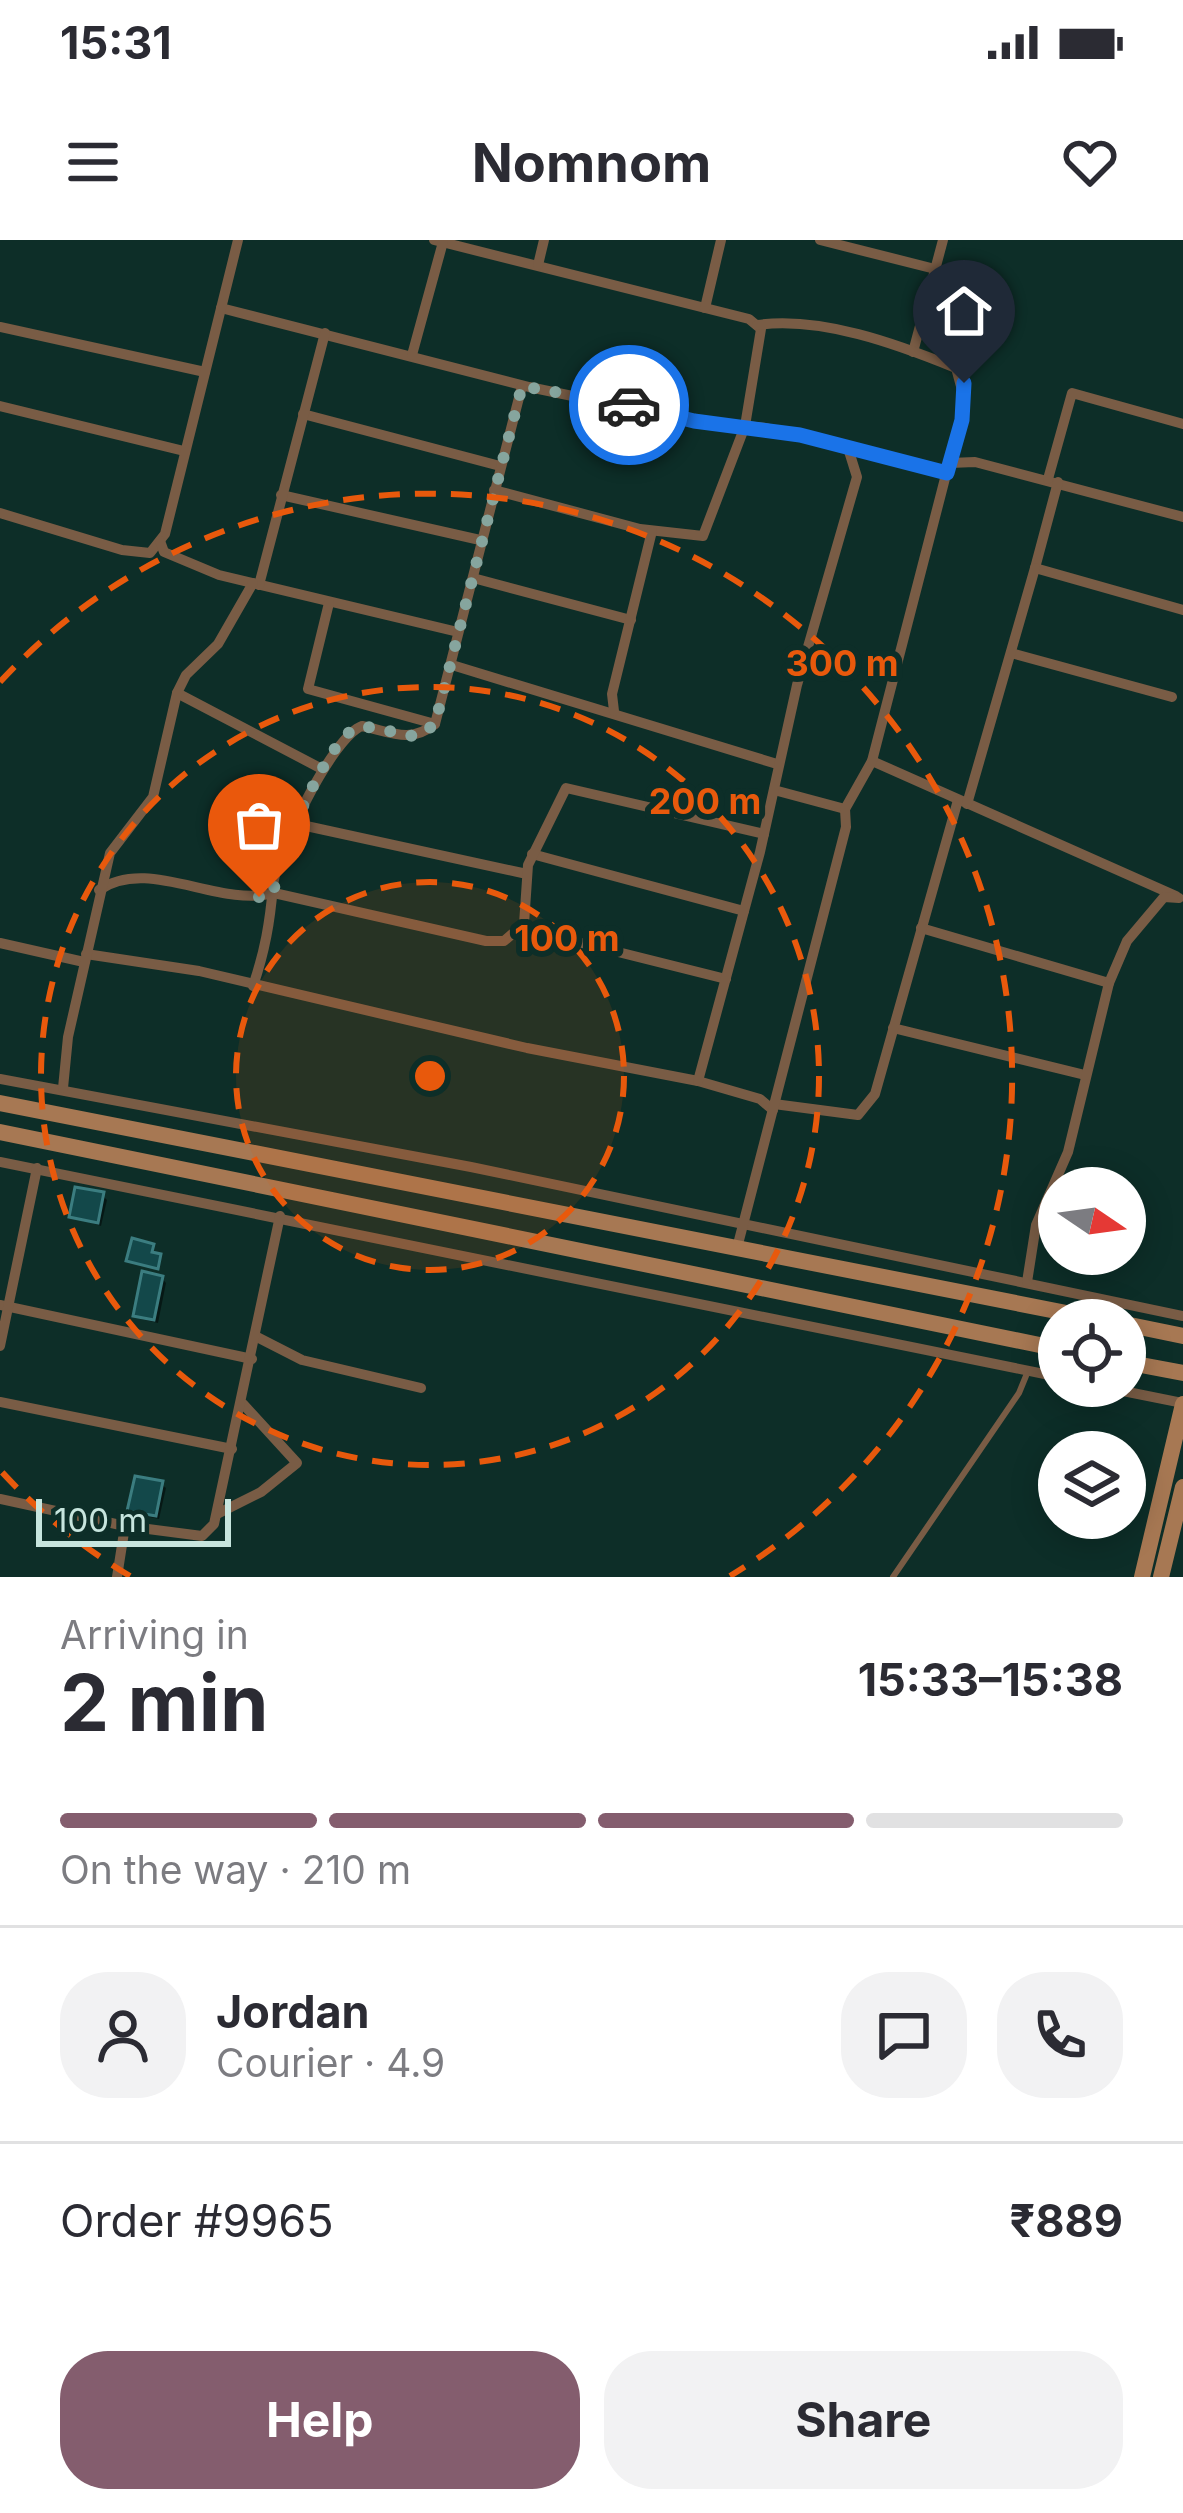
<!DOCTYPE html>
<meta charset="utf-8">
<style>
:root{--surface:#fff;--page:#f2f2f3;--text:#2b2b33;--muted:#7c7c81;--line:#e1e1e2;--accent:#845d6e}
body{margin:0;font-family:Inter,sans-serif;background:var(--page);color:var(--text);height:100vh;display:flex;flex-direction:column;font-size:45px;white-space:nowrap}
*{box-sizing:border-box;margin:0}
p{font-size:39px;color:var(--muted)}
.icon{flex:none;width:66px;height:66px;fill:none;stroke:currentColor;stroke-width:2;stroke-linecap:round;stroke-linejoin:round}
.map{position:relative;height:1337px;overflow:hidden}
.details{display:flex;flex-direction:column;background:var(--surface);flex:1}
.details>*{flex:none}
.needle{width:78px;rotate:103deg}
.fabs{position:absolute;left:1038px;top:927px;display:grid;gap:24px}
.fabs a{display:grid;place-items:center;width:108px;height:108px;border-radius:50%;background:var(--surface);box-shadow:0 6px 30px #0003;font-size:60px}
.scale{position:absolute;left:36px;bottom:30px;width:195px;box-sizing:border-box;padding-left:12px;border:6px solid #c7e5de;border-top:0;font-size:33px;line-height:42px;white-space:nowrap;color:#c7e5de;-webkit-text-stroke:9px #0d2e28;paint-order:stroke}
.pin{position:absolute;display:grid;place-items:center;width:102px;height:102px;color:#fff;margin:-123px -51px;border-radius:50% 50% 50% 0;rotate:-45deg;box-shadow:0 0 12px #0007}
.pin .icon{rotate:45deg}
.courier{position:absolute;display:grid;place-items:center;width:120px;height:120px;margin:-60px;border:9px solid #1a73e8;border-radius:50%;background:#fff;color:#222;box-shadow:0 3px 15px #0007}
.head em{font-style:normal;font-weight:700}
.head div{display:flex;flex-direction:column-reverse}
.head{display:flex;align-items:center;justify-content:space-between;height:204px;padding:0 60px}
h1{font-size:78px;font-weight:700;line-height:90px}
.bar{display:grid;grid-template-columns:repeat(4,1fr);gap:18px 12px;align-content:center;height:144px;padding:0 60px}
.bar i{height:15px;border-radius:9px;background:var(--line)}
.bar .active{background:var(--accent)}
.bar p{grid-column:span 4}
.line{display:flex;align-items:center;gap:30px;padding:0 60px;border-top:3px solid var(--line)}
.line div{flex:1}
.round{display:grid;place-items:center;flex:none;width:126px;height:126px;border-radius:48px;background:var(--page)}
.primary-button{display:flex;gap:24px;margin-top:auto;padding:24px 60px}
.primary-button a{flex:1;height:138px;border-radius:48px;background:var(--accent);color:#fff;font-size:48px;font-weight:700;line-height:138px;text-align:center}
.primary-button a+a{background:var(--page);color:var(--text)}
.status{display:flex;justify-content:space-between;align-items:center;height:84px;padding:0 60px;background:var(--surface);direction:ltr}
.status svg{height:33px;fill:currentColor}
header{display:flex;justify-content:space-between;align-items:center;height:156px;padding:0 60px;background:var(--surface);font-size:54px;font-weight:700}
.map>svg:first-child{display:block}
.shadow{fill:#0007}
.building{fill:#13484a;stroke:#3b7d80;stroke-width:3}
.lines{fill:none;stroke-linecap:round;stroke-linejoin:round}
.lane{stroke:#795c45;stroke-width:6}
.street{stroke:#795c45;stroke-width:10}
.secondary{stroke:#a77853;stroke-width:16}
.done{stroke:#86a59e;stroke-width:12;stroke-dasharray:0 21.6}
.route{stroke:#1a73e8;stroke-width:15}
.ring{fill:none;stroke:#e8590c;stroke-width:6;stroke-dasharray:21 15}
.centre{fill:#e8590c;stroke:#0d2e28;stroke-width:6}
.ring-label{font-size:36px;text-anchor:middle;font-weight:bold;fill:#e8590c;stroke:#0d2e28;stroke-width:12;stroke-linejoin:round;paint-order:stroke}
</style>
<div class="status"><b>15:31</b><svg viewBox="0 0 49 12"><path d="M0 12V9h3v3zM5 12V6h3v6zM10 12V3h3v9zM15 12V0h3v12zM26 1h20v11H26zM47 4h2v5h-2z"/></svg></div>
<header><svg class="icon" aria-label="menu" viewBox="0 0 24 24"><path d="M4 6h16M4 12h16M4 18h16"/></svg>Nomnom<svg class="icon" aria-label="heart" viewBox="0 0 24 24"><path d="M12 20l-8-8c-3-5 5-10 8-4 3-6 11-1 8 4z"/></svg></header>
<div class="map">
<svg width="1183" height="1337" viewBox="0 0 1183 1337">
<rect width="100%" height="100%" fill="#0d2e28"/>
<!-- shadow -->
<g class="shadow">
<polygon points="102,955 107,960 101,986 72,976"/>
<polygon points="162,1038 166,1043 158,1083 141,1079 136,1075"/>
<polygon points="161,1244 166,1248 159,1279 135,1274 131,1270"/>
</g>
<!-- building -->
<g class="building">
<polygon points="75,947 104,952 98,983 69,977"/>
<polygon points="132,998 154,1004 152,1012 161,1014 158,1029 126,1021"/>
<polygon points="142,1031 163,1036 154,1080 133,1076"/>
<polygon points="135,1236 163,1241 156,1276 127,1271"/>
</g>
<g class="lines">
<!-- lane -->
<polyline class="lane" points="893,1337 1019,1153 1028,1131"/>
<!-- street -->
<g class="street">
<polyline points="434,0 749,79 761,89 745,186 703,296 640,289 494,250"/>
<polyline points="820,0 935,29"/>
<polyline points="538,25 544,0"/>
<polyline points="221,68 529,147 693,181 766,188 947,233"/>
<polyline points="705,68 721,0"/>
<polyline points="0,87 205,132"/>
<polyline points="913,112 943,0"/>
<polyline points="412,115 443,2"/>
<polyline points="0,166 184,211"/>
<polyline points="303,174 500,226"/>
<polyline points="950,223 975,222 1183,277"/>
<polyline points="1048,239 1072,153 1183,184"/>
<polyline points="1058,242 1035,328 1183,370"/>
<polyline points="281,255 480,300"/>
<polyline points="0,273 122,310 150,313 165,294 238,0"/>
<polyline points="160,301 164,312 219,335 458,392"/>
<polyline points="473,338 631,380"/>
<polyline points="259,345 325,93"/>
<polyline points="329,363 308,449 435,484 522,146"/>
<polyline points="1011,413 1172,457"/>
<polyline points="452,425 777,524"/>
<polyline points="177,453 322,529"/>
<polyline points="614,471 612,454 652,291"/>
<polyline points="872,521 1176,656"/>
<polyline points="774,550 845,569"/>
<polyline points="967,564 1035,328"/>
<polyline points="297,584 527,634"/>
<polyline points="532,614 744,671"/>
<path d="M99,650C149,616 217,668 274,653L486,701H504L524,684"/>
<polyline points="921,688 1109,743"/>
<polyline points="0,703 84,722"/>
<polyline points="86,714 199,731 527,808 698,841 760,859 773,870"/>
<polyline points="726,739 534,691 524,684 528,625 566,548 764,594"/>
<path d="M253,746C265,711 270,682 273,646C276,614 332,497 362,486C391,492 410,504 435,484"/>
<polyline points="893,788 1085,835"/>
<polyline points="0,839 471,927 1183,1076"/>
<polyline points="698,841 760,612 797,445 857,237 848,208"/>
<polyline points="63,848 68,797 110,613 153,557 177,453 186,435 218,404 253,343"/>
<polyline points="774,864 858,875 875,854 958,560"/>
<polyline points="0,922 1059,1137"/>
<path d="M737,1008L846,587L845,569L872,521L965,161L956,128C897,104 821,76 757,85"/>
<polyline points="1027,1042 1036,985 1068,912 1109,743 1127,701 1164,657 1179,658"/>
<polyline points="0,1065 252,1119"/>
<polyline points="257,1097 302,1120 421,1148"/>
<polyline points="0,1106 37,928"/>
<polyline points="1098,1146 1183,1163"/>
<polyline points="0,1162 232,1209"/>
<polyline points="0,1259 125,1286 117,1337"/>
<polyline points="217,1274 261,1252 297,1223 243,1164"/>
<polyline points="125,1286 202,1296 214,1284 280,976"/>
</g>
<!-- secondary -->
<g class="secondary">
<polyline points="0,863 1102,1080"/>
<polyline points="0,892 1059,1109"/>
<polyline points="1125,1084 1183,1096"/>
<polyline points="1125,1122 1183,1133"/>
<polyline points="1142,1337 1183,1164"/>
<polyline points="1161,1337 1183,1247"/>
</g>
</g>
<g class="lines">
<!-- done -->
<path class="done" d="M259,657L274,653C272,627 329,497 355,489C375,482 397,497 418,496L435,484L522,146L629,165"/>
<!-- route -->
<polyline class="route" points="629,165 694,181 800,195 947,233 962,180 964,143"/>
</g>
<!-- distance rings -->
<circle cx="430" cy="836" r="194" fill="#e8590c" fill-opacity=".12"/>
<g class="ring">
<circle cx="430" cy="836" r="194"/>
<circle cx="430" cy="836" r="389"/>
<path d="M130 1336A583 583 0 0 1 0 1230M0 442A583 583 0 1 1 730 1336"/>
</g>
<circle cx="430" cy="836" r="18" class="centre"/>
<g class="ring-label">
<text x="842" y="436">300 m</text>
<text x="705" y="574">200 m</text>
<text x="567" y="711">100 m</text>
</g>
</svg>
<div class="fabs">
<a><svg class="needle" viewBox="-14 -14 28 28"><path d="M0-13l5 13h-10z" fill="#e53935"/><path d="M0 13l5-13h-10z" fill="#7c7c81"/></svg></a>
<a><svg class="icon" aria-label="locate" viewBox="0 0 24 24"><circle cx="12" cy="12" r="6"/><path d="M12 2v4M12 18v4M2 12h4M18 12h4"/></svg></a>
<a><svg class="icon" aria-label="layers" viewBox="0 0 24 24"><path d="M12 4l9 5-9 5-9-5zM3 14l9 5 9-5"/></svg></a>
</div>
<div class="scale">100 m</div>
<div class="pin" style="left:259px;top:657px;background:#ea580c"><svg class="icon" aria-label="bag" viewBox="0 0 24 24"><path d="M5 8h14l-1 12H6zM9 8a3 3 0 0 1 6 0"/></svg></div>
<div class="pin" style="left:964px;top:143px;background:#1f2937"><svg class="icon" aria-label="home" viewBox="0 0 24 24"><path d="M3 11l9-7 9 7M6 9v11h12V9"/></svg></div>
<div class="courier" style="left:629px;top:165px"><svg class="icon" aria-label="car" viewBox="0 0 24 24"><path d="M5 17H2v-5l4-1 3-4h7l3 4 3 1v5h-3M9 17h6M6 11h13"/><circle cx="7" cy="17" r="2"/><circle cx="17" cy="17" r="2"/></svg></div>
</div>
<section class="details">
<div class="head"><div><h1>2 min</h1><p>Arriving in</p></div><em>15:33–15:38</em></div>
<div class="bar"><i class="active"></i><i class="active"></i><i class="active"></i><i></i><p>On the way · 210 m</p></div>
<div class="line" style="height:216px"><a class="round"><svg class="icon" aria-label="person" viewBox="0 0 24 24"><circle cx="12" cy="8" r="4"/><path d="M4 21q1-7 8-7t8 7"/></svg></a><div><b>Jordan</b><p>Courier · 4.9</p></div><a class="round"><svg class="icon" aria-label="chat" viewBox="0 0 24 24"><path d="M4 5h16v11H9l-5 4z"/></svg></a><a class="round"><svg class="icon" aria-label="phone" viewBox="0 0 24 24"><path d="M5 4h4l2 5-3 2q2 4 5 5l2-3 5 2v4C11 20 4 13 5 4z"/></svg></a></div>
<div class="line" style="height:156px"><div>Order #9965</div><b>₹889</b></div>
<div class="primary-button"><a>Help</a><a>Share</a></div>
</section>
